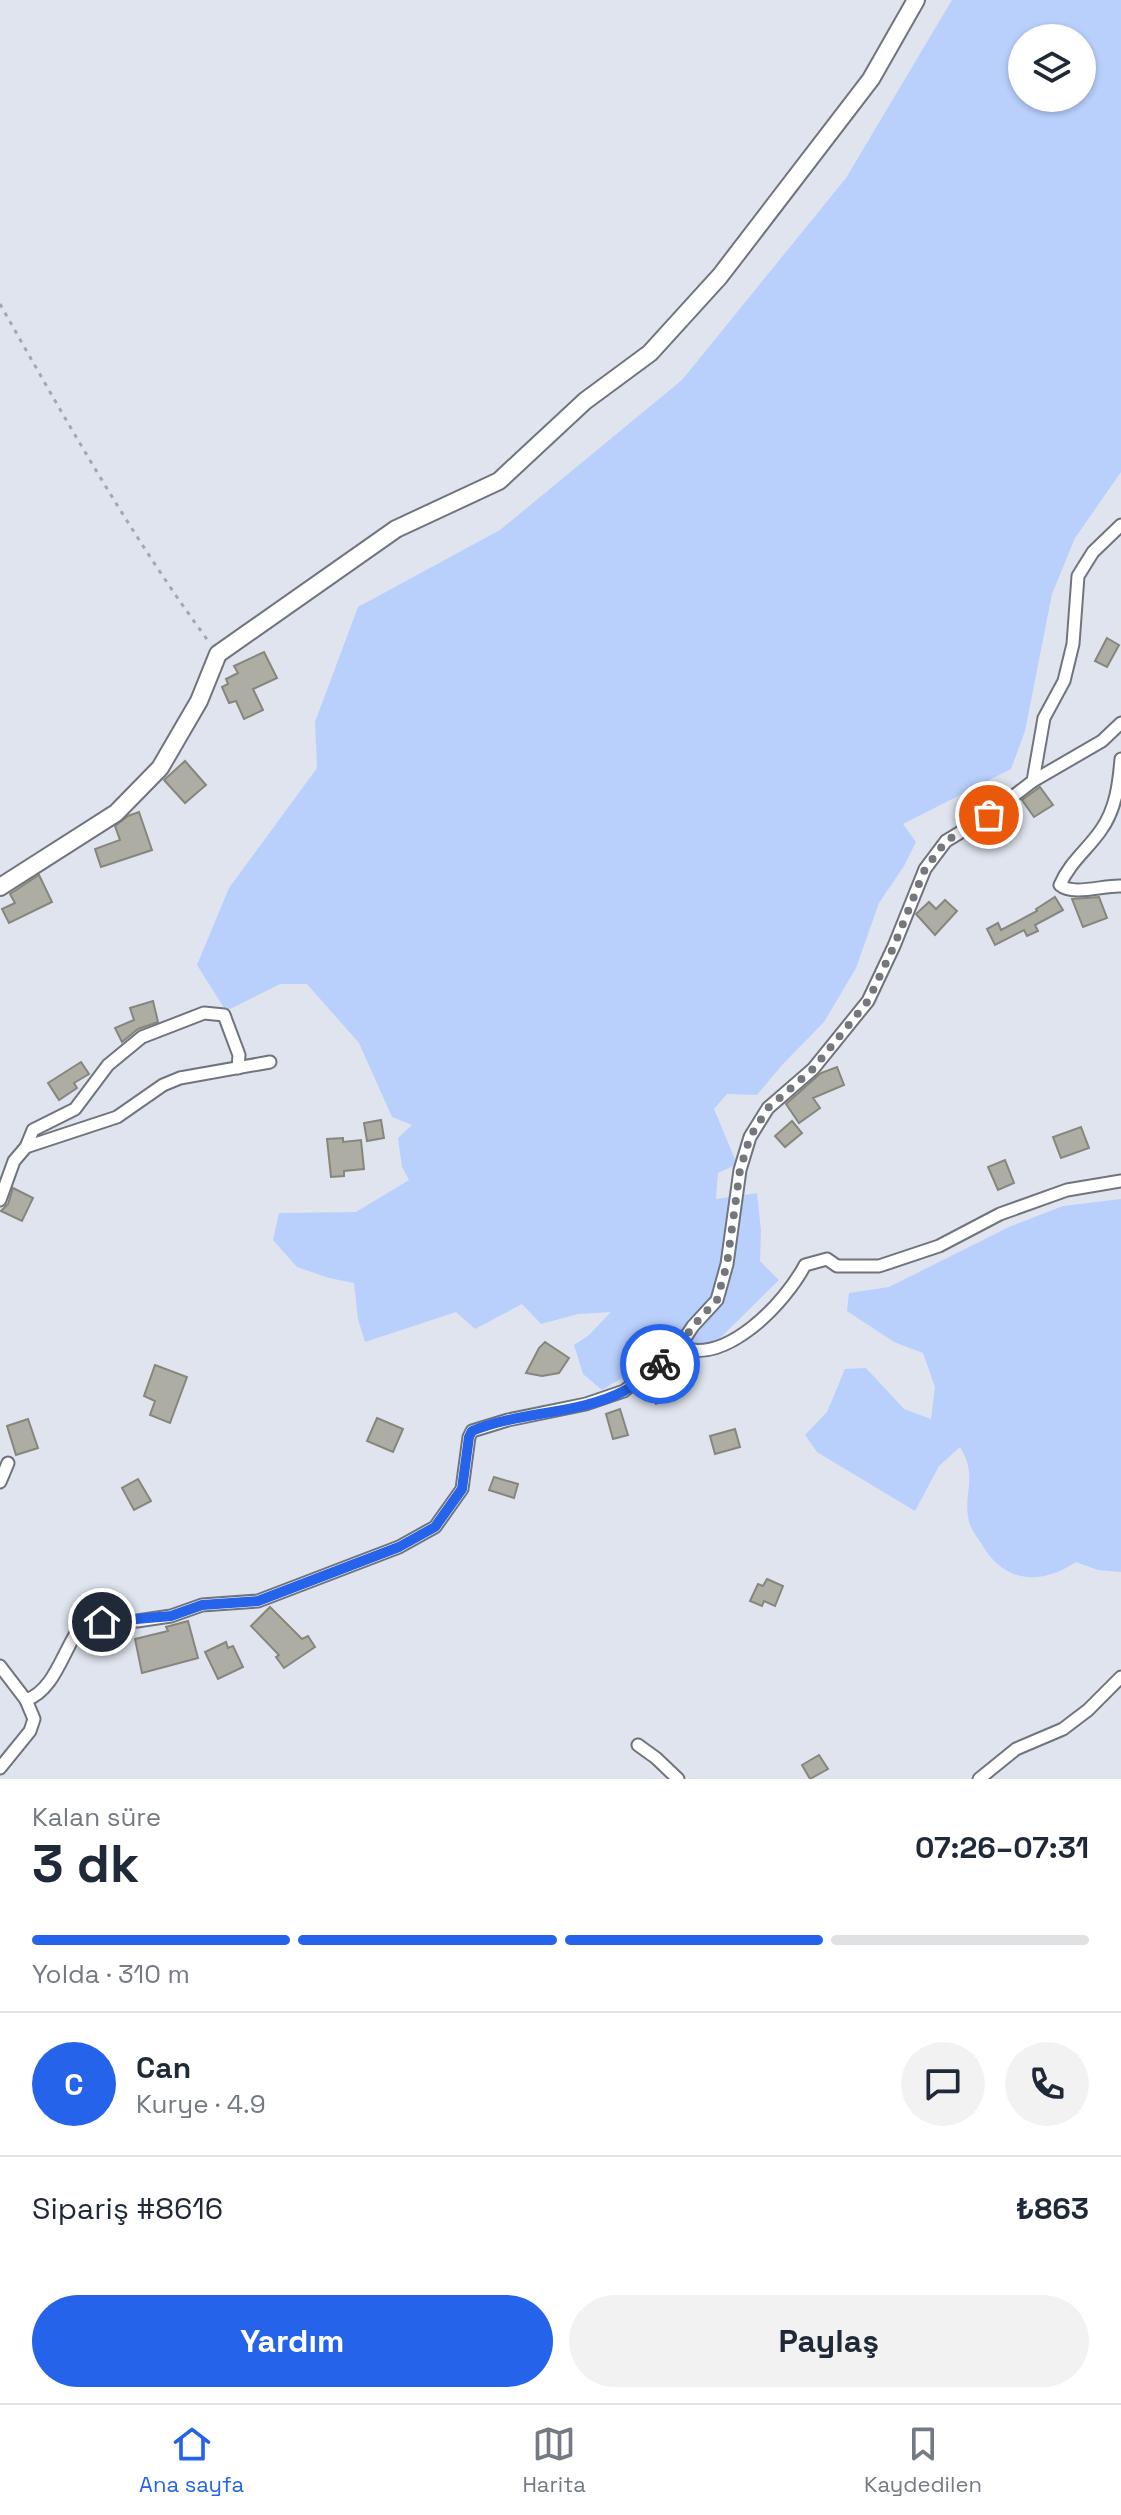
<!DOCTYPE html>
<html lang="tr">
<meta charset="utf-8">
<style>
:root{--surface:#fff;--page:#f2f2f3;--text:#1f2937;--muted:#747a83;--line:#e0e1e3;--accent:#2563eb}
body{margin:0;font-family:"Space Grotesk",sans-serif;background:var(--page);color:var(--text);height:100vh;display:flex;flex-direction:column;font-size:30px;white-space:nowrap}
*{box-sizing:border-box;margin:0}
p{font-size:26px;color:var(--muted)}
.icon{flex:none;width:44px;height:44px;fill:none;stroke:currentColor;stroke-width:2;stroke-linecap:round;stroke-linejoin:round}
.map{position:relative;height:1779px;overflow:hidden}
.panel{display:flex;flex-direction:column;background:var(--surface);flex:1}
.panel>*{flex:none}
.buttons{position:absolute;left:1008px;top:24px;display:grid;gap:16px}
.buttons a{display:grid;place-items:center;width:88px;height:88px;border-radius:50%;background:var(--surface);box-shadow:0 2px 6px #0004;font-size:40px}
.pin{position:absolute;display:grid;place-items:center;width:68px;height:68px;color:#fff;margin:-34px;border:4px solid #fff;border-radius:50%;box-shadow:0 2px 8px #0007}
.courier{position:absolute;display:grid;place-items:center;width:80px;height:80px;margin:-40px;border:6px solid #2563eb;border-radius:50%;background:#fff;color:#222;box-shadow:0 2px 10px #0007}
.overview em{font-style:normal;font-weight:600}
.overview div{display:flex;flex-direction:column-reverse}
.overview{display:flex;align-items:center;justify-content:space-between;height:136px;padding:0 32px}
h1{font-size:52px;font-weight:600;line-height:60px}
.bar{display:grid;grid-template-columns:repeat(4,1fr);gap:12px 8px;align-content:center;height:96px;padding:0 32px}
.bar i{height:10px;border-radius:6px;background:var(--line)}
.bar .on{background:var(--accent)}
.bar p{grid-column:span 4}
.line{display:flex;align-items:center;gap:20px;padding:0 32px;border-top:2px solid var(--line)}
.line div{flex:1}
.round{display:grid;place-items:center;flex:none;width:84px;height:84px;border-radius:42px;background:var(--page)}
.cta{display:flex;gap:16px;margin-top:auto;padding:16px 32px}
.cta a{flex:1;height:92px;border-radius:48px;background:var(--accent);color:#fff;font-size:32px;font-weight:600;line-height:92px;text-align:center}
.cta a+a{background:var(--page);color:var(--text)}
.tabs{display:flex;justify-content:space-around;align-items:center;height:112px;border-top:2px solid var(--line);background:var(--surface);font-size:22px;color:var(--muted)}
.tabs a{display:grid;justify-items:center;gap:4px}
.tabs .on{color:var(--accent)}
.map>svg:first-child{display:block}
.green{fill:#b9d0fd;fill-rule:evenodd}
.building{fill:#aeada3;stroke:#87867c;stroke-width:2}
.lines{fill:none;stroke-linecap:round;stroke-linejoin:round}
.street-casing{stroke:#70747d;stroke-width:15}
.secondary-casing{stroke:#70747d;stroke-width:20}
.path{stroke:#a3a7af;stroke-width:3;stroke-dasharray:4 6;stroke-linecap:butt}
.street{stroke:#fff;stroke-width:11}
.secondary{stroke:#fff;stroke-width:16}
.done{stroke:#74777d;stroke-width:8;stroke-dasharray:0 14.4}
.route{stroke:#2563eb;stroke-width:10}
</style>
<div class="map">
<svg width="1121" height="1779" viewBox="0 0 1121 1779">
<rect width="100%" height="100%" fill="#dfe4ee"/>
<!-- green -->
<g class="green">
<path d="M952,0H1121V472L1075,538L1052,594L1025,731L1011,769L903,824L916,842L904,866L879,903L856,968L824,1022L782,1065L757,1095L727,1094L714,1109L737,1164L718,1173L716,1199L757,1193L761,1230L760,1261L779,1280L720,1338L695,1348L680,1337L667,1351L602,1390L583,1374L574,1345L589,1335L611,1312L578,1314L541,1324L522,1304L475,1329L456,1312L365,1342L358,1319L354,1283L329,1278L297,1267L273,1240L279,1213L356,1212L409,1180L402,1167L398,1138L412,1125L392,1117L359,1043L307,984H280L226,1011L197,965L229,888L317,768L315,722L358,607L500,530L682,380L846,178ZM1022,38H1082V98H1022Z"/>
<path d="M1121,1199V1572L1098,1570L1076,1562C1040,1586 1003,1583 981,1543C977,1537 970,1528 969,1521C962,1493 979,1478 960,1447L939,1466L915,1511L817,1452L805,1435L827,1412L845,1369L866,1368L904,1409L931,1419L935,1387L923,1353L894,1342L847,1311L849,1293L889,1287L1009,1227L1063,1206Z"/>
</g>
<!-- building -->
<g class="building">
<polygon points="1107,638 1119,645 1107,667 1095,661"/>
<polygon points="264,652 277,678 253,689 263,710 244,719 236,701 229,703 222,687 228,684 226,679 238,673 234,666"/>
<polygon points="185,761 206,785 185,803 164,780"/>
<polygon points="1040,787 1053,805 1034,817 1022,800"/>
<polygon points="139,812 152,850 101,867 95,849 120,840 115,826 128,816"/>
<polygon points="39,875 52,902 9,923 2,909 15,903 10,894"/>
<polygon points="1055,897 1063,910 1035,925 1038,931 1027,936 1024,930 995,945 987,929 998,923 1001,930 1037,911 1036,909"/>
<polygon points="1099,897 1107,918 1083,927 1072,899"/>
<polygon points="945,900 957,911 935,935 916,914 929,902 936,909"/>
<polygon points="153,1001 158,1022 138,1029 122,1042 115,1028 134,1020 130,1008"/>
<polygon points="81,1062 89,1074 74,1083 77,1088 59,1100 48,1083"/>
<polygon points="837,1067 844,1085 813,1098 820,1108 799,1123 786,1104 821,1073"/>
<polygon points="381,1120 384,1138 367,1141 364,1123"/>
<polygon points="792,1121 802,1133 785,1147 775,1136"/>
<polygon points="1081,1127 1089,1148 1061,1158 1053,1137"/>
<polygon points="343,1138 343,1142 361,1140 364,1169 344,1171 344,1176 331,1177 327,1139"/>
<polygon points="1005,1160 1014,1183 998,1190 988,1167"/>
<polygon points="13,1188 33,1198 22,1221 1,1211 8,1204"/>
<polygon points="545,1342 569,1358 559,1373 542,1376 526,1373 539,1348"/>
<polygon points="155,1365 187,1377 170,1423 150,1415 155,1401 144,1396"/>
<polygon points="670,1371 676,1383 665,1388 669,1398 656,1404 646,1384"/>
<polygon points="620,1409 628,1435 613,1439 606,1414"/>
<polygon points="377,1418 403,1429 393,1452 367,1441"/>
<polygon points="28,1419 38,1448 16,1455 7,1426"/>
<polygon points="735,1429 740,1447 715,1454 710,1436"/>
<polygon points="494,1477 518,1484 514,1498 489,1490"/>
<polygon points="138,1479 151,1501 134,1510 122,1488"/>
<polygon points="767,1579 783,1586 775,1606 764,1601 762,1606 750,1601 758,1584 763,1586"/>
<polygon points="270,1607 302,1639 308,1636 315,1647 284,1668 276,1657 279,1655 251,1626"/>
<polygon points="188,1621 198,1658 142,1673 135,1639 168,1631 166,1627"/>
<polygon points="226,1642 228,1648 233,1646 243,1667 218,1679 205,1652"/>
<polygon points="819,1755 828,1769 810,1779 802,1765"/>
</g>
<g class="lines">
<!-- street casing -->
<g class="street-casing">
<g id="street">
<path d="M1121,759C1119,783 1116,809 1101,830C1088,849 1069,863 1060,885C1073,896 1104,885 1121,886"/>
<polyline points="1033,781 1102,741 1121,723"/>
<polyline points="26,1147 33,1130 75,1109 108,1065 142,1037 204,1013 224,1015 239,1055 238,1068"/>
<polyline points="0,1200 14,1161 26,1147 117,1117 163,1085 180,1078 270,1062"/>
<path d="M679,1347C726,1366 785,1303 805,1265L827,1259L837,1266H879L939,1246L1000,1214L1067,1190L1121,1181"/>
<polyline points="0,1482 8,1463"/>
<path d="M0,1666L26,1700C56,1690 64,1646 83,1623L137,1621L171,1616L202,1605L258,1601L399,1547L435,1527L462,1489L469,1437L472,1431L508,1420L586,1404L624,1391L679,1347L693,1326L717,1300L727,1264L740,1170L750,1137L768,1108L813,1069L868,1001L894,946L925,869L946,841L989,815L1033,781L1044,718L1064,681L1073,644L1078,576L1093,552L1121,525"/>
<polyline points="638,1745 656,1758 678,1779"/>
<polyline points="0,1768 30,1731 34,1719 26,1700"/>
<polyline points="979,1779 1016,1749 1063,1729 1088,1710 1121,1677"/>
</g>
</g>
<!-- secondary casing -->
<g class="secondary-casing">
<polyline id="secondary" points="0,887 116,813 160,768 199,701 218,654 396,529 499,481 585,401 650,353 720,276 871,79 916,0"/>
</g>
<!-- path -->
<path class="path" d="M0,304C65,419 131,536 209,642"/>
<!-- street -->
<use href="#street" class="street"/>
<!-- secondary -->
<use href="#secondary" class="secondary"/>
</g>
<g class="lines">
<!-- done -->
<polyline class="done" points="660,1364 679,1347 693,1326 717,1300 727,1264 740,1170 750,1137 768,1108 813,1069 868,1001 894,946 925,869 946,841 989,815"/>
<!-- route -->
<path class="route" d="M102,1622L171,1616L202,1605L258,1601L399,1547L435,1527L462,1489L469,1437L472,1431C520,1411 578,1415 624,1391C637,1384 649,1373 660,1364"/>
</g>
</svg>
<div class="buttons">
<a><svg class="icon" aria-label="layers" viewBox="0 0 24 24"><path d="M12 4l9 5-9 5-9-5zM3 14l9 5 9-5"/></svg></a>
</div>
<div class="pin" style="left:989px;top:815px;background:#ea580c"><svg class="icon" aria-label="bag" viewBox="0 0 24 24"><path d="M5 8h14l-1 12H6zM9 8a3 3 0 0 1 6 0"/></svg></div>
<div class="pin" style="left:102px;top:1622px;background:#1f2937"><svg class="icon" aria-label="home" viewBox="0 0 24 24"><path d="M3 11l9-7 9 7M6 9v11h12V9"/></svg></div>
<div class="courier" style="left:660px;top:1364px"><svg class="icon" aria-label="bike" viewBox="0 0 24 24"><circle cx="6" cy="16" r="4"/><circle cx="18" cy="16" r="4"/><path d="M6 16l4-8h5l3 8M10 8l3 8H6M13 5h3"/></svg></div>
</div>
<section class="panel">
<div class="overview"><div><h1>3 dk</h1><p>Kalan süre</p></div><em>07:26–07:31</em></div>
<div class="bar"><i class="on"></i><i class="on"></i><i class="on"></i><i></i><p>Yolda · 310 m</p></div>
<div class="line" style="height:144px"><b class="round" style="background:var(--accent);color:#fff">C</b><div><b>Can</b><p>Kurye · 4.9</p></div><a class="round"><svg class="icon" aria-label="chat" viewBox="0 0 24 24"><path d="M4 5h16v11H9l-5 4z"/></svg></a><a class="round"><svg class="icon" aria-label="phone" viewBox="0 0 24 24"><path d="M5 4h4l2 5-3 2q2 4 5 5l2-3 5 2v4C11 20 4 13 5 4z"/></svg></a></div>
<div class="line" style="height:104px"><div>Sipariş #8616</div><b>₺863</b></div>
<div class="cta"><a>Yardım</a><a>Paylaş</a></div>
</section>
<nav class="tabs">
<a class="on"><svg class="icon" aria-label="home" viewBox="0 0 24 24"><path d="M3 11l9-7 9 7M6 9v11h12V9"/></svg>Ana sayfa</a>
<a><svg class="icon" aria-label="map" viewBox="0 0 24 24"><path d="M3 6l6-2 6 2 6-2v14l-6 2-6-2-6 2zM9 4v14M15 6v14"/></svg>Harita</a>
<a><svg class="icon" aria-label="saved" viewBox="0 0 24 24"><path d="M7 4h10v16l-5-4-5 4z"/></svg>Kaydedilen</a>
</nav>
